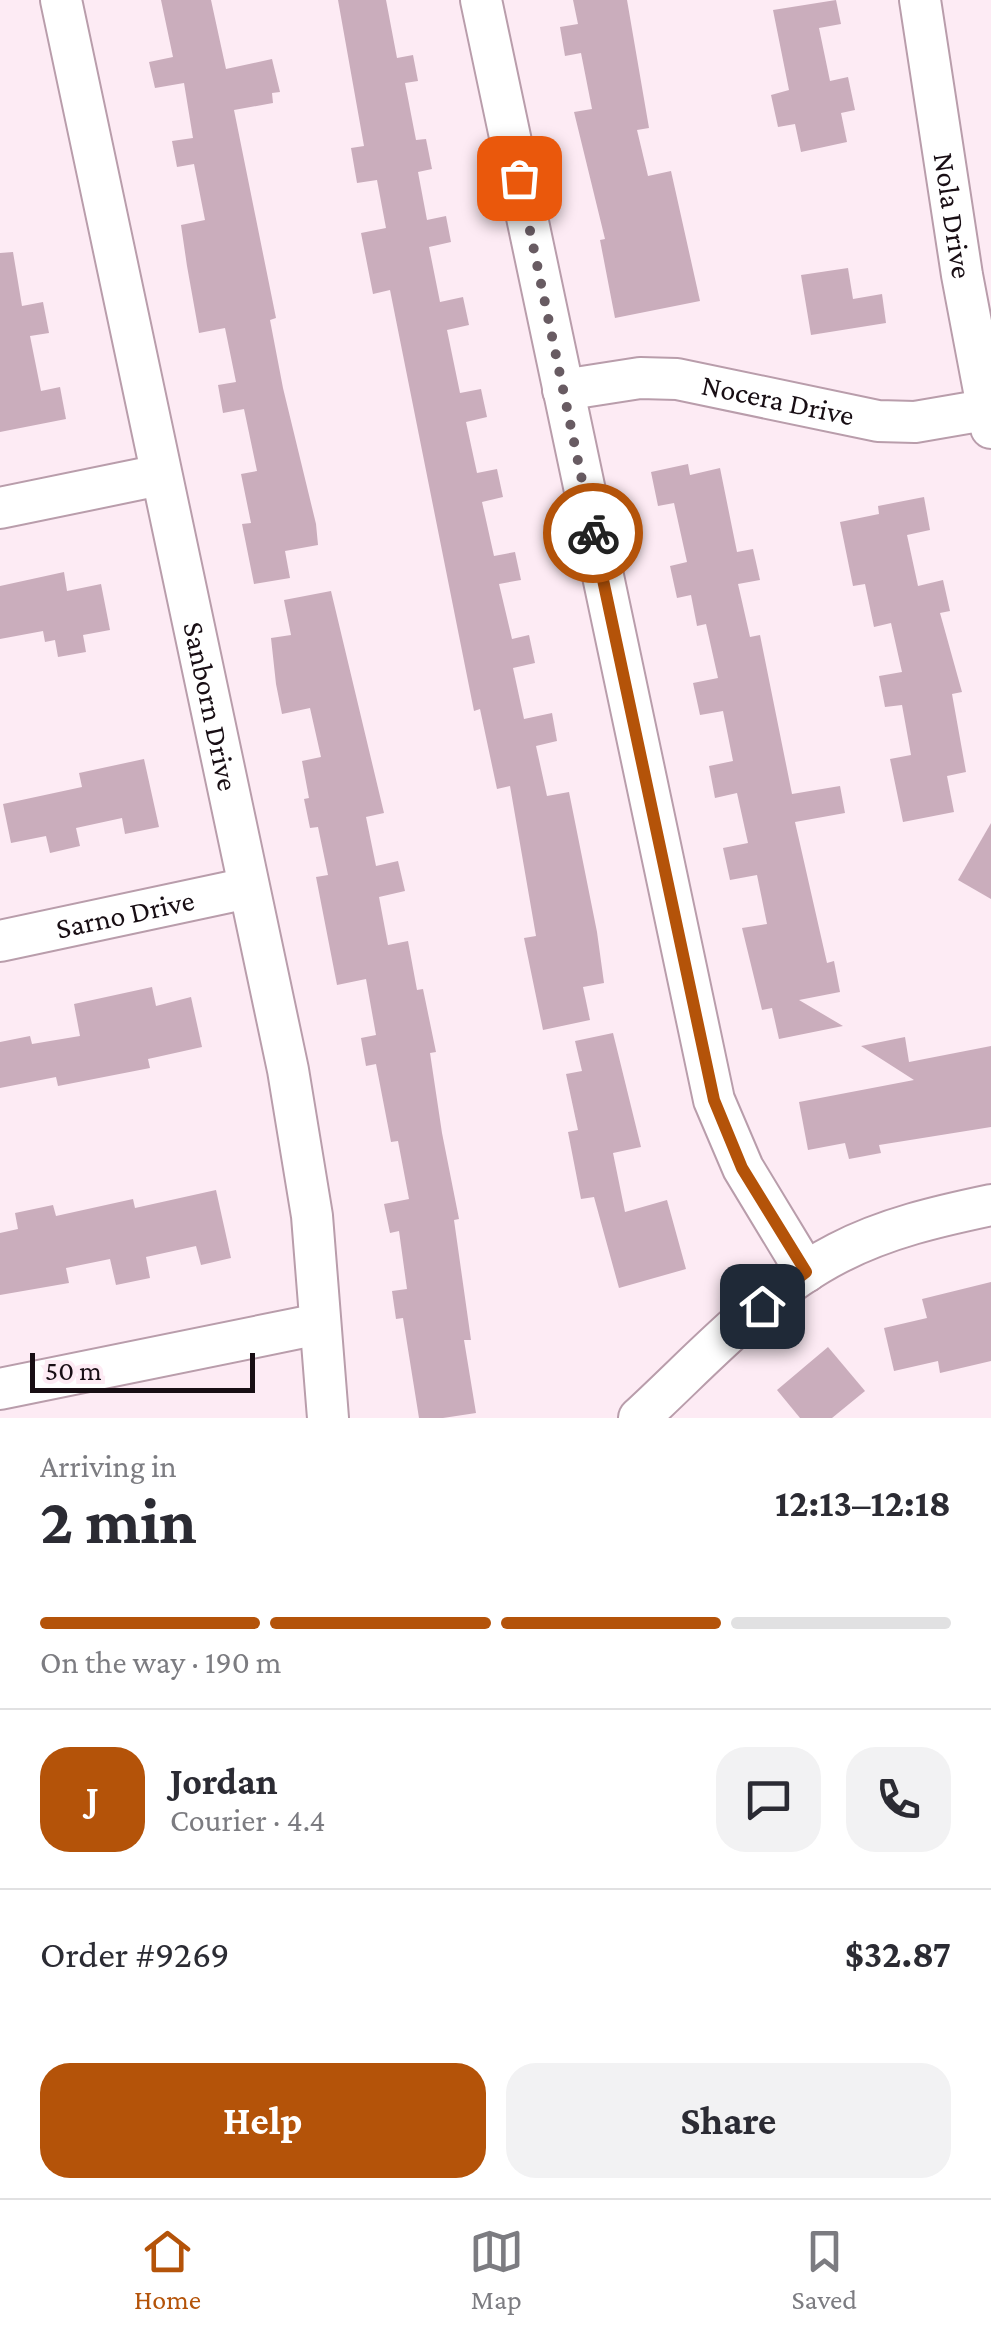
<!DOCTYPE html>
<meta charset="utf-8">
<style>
:root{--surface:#fff;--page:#f2f2f3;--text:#2b2b33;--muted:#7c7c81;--line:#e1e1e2;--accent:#b45309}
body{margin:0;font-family:"Crimson Pro",serif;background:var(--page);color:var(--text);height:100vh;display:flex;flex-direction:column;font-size:38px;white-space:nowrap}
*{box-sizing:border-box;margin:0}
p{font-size:32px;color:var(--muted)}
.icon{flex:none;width:55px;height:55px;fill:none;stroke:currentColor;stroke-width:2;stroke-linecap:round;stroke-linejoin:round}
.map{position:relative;height:1418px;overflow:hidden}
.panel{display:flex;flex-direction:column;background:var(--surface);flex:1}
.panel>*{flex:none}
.scale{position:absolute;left:30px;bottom:25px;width:225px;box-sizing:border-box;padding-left:10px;border:5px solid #180e14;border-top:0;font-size:28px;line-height:35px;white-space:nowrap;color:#180e14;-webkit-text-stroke:8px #fdebf4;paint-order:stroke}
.pin{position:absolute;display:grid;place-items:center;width:85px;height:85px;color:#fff;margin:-42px;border-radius:20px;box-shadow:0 5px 15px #0006}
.courier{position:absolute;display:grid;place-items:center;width:100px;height:100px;margin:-50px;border:8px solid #b45309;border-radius:50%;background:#fff;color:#222;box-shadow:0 2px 12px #0007}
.head em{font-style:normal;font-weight:700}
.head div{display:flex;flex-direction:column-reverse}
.head{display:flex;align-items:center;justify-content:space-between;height:170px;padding:0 40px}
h1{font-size:65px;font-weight:700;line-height:75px}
.bar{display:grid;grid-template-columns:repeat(4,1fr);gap:15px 10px;align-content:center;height:120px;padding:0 40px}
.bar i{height:12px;border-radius:8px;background:var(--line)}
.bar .selected{background:var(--accent)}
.bar p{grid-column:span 4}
.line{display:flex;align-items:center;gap:25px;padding:0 40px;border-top:2px solid var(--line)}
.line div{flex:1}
.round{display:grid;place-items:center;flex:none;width:105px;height:105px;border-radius:30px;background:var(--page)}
.action{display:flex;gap:20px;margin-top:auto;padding:20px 40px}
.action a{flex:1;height:115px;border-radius:30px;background:var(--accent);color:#fff;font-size:40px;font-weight:700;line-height:115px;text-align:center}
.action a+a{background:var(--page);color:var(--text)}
.tab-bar{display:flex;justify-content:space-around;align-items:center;height:140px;border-top:2px solid var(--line);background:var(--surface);font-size:28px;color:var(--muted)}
.tab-bar a{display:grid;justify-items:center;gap:5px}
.tab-bar .selected{color:var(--accent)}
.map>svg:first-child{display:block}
.building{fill:#caadbc}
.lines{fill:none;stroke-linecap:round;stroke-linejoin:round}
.minor-casing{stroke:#b99dab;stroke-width:44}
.minor{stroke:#fff;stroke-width:40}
.done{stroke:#685b62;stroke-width:10;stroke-dasharray:0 18}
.route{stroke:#b45309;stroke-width:12}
.labels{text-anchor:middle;stroke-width:10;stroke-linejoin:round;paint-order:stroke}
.street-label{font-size:30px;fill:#180e14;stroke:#fdebf4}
</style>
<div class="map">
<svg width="991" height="1418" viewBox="0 0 991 1418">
<rect width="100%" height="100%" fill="#fdebf4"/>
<!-- building -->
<g class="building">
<polygon points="161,0 211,0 226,69 272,59 280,92 272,93 273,103 234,110 276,318 270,320 283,388 316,524 318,545 285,551 290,578 254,584 242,524 251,523 241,474 257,471 244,409 223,413 218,385 236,382 225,328 199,333 187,266 181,225 205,220 194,164 177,167 172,141 193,138 184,83 155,88 149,62 173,57"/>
<polygon points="338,0 386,0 397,58 413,55 418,81 405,83 416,140 426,139 432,169 418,172 427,220 446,216 451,242 429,247 440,302 463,297 469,325 447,330 460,393 481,389 487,417 466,422 477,473 497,469 503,497 482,502 494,556 515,552 521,580 499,584 512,639 529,635 535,663 513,668 524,719 552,713 557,741 536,746 547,796 569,792 597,932 604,983 583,987 590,1020 543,1030 524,938 536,936 510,786 497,789 480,709 474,711 390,290 373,294 361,233 386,228 377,180 357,183 351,148 364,146"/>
<polygon points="573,0 627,0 649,128 637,130 648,176 671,171 700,301 615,318 600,240 605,239 574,112 592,109 581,53 565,56 560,27 578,24"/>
<polygon points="836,0 841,24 819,28 830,81 848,77 855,110 841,113 847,142 801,152 795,124 778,127 771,95 789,90 773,10"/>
<polygon points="13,252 22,306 43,302 49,333 30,336 41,391 60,387 66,419 0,432 0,253"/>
<polygon points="848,268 853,299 882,294 886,323 811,335 801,275"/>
<polygon points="688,464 690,475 720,468 737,552 753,549 760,580 738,584 750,637 760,635 792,794 840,786 845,813 795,822 827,963 834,961 840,992 799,1000 843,1026 779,1039 772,1008 762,1010 742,928 767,924 757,875 730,880 723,848 748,843 737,793 715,798 709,766 733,761 723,711 700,715 693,683 718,678 706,624 697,626 691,595 677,598 670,566 687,562 674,503 658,506 651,472"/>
<polygon points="924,497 930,530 907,535 918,586 943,580 950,611 940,613 962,692 952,694 966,772 947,776 954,812 903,822 890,759 911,755 902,705 885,707 879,676 902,672 891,623 874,627 865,584 853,586 840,522 879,514 878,506"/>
<polygon points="64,572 67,591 101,584 110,630 83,635 86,652 58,657 55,640 45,642 43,631 0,639 0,586"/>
<polygon points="331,591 384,813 366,817 376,866 398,861 405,891 379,897 388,945 408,941 417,990 423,989 436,1052 430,1053 442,1133 459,1219 454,1220 471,1340 464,1340 476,1413 443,1418 419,1418 403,1318 396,1319 392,1291 407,1289 399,1231 390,1233 384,1204 409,1199 398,1141 391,1142 376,1064 366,1066 361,1038 376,1035 366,979 337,985 316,877 328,875 318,827 310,828 304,799 309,798 302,761 321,757 310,708 282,714 276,684 271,638 291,635 284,600"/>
<polygon points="144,759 159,827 125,834 122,818 76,828 80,846 50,853 46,836 11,843 3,804 82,787 79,773"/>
<polygon points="991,823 991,899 958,880"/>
<polygon points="152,987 156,1006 191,997 202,1047 148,1059 150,1068 58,1086 56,1077 0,1088 0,1042 30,1036 32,1044 80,1036 74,1004"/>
<polygon points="613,1033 641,1147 613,1153 625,1212 667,1200 686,1269 619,1288 594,1197 581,1199 568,1132 578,1130 566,1074 582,1071 575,1041"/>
<polygon points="905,1037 909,1062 991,1046 991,1127 879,1145 881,1153 849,1159 845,1143 808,1150 799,1102 914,1080 861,1046"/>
<polygon points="216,1190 231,1258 201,1265 196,1246 146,1257 150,1278 116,1285 110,1259 66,1268 69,1283 0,1295 0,1233 18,1229 15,1213 53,1205 56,1216 133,1199 135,1208"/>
<polygon points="991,1282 991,1361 940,1373 938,1361 894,1371 884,1328 927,1318 922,1299"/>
<polygon points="828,1347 865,1391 832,1418 800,1418 777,1390"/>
</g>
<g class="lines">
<!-- minor casing -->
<g class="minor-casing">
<g id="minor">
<path id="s1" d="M61,0L288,1070L312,1216L328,1418"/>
<polyline points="481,0 714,1100 743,1168 806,1272"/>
<path id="s2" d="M920,0L962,275L991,428"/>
<path id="s3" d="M563,390L640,378L677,379L878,421L915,422L991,409"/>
<polyline points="0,508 160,475"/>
<path id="s4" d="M0,941L248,888"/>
<polyline points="0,1389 319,1324"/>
<path d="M639,1418C702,1360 762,1292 838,1253C886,1228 939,1216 991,1205"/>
</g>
</g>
<!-- minor -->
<use href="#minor" class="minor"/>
</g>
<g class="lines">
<!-- done -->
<polyline class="done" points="519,178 593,533"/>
<!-- route -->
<polyline class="route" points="593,533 714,1100 742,1168 806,1272 762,1306"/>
</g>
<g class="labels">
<!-- street labels -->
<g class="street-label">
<text dy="10" stroke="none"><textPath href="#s2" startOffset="218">Nola Drive</textPath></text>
<text dy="10" stroke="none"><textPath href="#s3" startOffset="218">Nocera Drive</textPath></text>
<text dy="10" stroke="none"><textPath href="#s1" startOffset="722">Sanborn Drive</textPath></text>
<text dy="10" stroke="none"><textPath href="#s4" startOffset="128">Sarno Drive</textPath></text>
</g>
</g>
</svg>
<div class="scale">50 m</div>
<div class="pin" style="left:519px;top:178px;background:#ea580c"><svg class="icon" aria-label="bag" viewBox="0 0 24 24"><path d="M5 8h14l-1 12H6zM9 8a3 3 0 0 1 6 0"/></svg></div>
<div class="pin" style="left:762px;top:1306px;background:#1f2937"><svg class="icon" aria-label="home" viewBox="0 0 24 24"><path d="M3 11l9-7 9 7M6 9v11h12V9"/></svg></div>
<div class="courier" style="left:593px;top:533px"><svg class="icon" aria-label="bike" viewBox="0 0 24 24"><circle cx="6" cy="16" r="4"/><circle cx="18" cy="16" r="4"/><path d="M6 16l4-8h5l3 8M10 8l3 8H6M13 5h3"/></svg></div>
</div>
<section class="panel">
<div class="head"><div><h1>2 min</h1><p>Arriving in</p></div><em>12:13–12:18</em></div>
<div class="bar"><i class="selected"></i><i class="selected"></i><i class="selected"></i><i></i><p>On the way · 190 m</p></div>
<div class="line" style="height:180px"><b class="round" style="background:var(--accent);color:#fff">J</b><div><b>Jordan</b><p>Courier · 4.4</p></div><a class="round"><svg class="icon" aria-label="chat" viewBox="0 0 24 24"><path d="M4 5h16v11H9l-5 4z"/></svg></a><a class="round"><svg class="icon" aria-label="phone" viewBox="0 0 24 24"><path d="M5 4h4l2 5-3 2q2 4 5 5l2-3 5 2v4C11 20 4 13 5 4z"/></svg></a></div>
<div class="line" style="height:130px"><div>Order #9269</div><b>$32.87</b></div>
<div class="action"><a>Help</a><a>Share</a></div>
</section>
<nav class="tab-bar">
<a class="selected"><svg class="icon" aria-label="home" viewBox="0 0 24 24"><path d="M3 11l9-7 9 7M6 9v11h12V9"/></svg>Home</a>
<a><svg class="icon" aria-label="map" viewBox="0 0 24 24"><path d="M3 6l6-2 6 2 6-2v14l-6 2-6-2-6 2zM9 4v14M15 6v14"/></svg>Map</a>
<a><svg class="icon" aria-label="saved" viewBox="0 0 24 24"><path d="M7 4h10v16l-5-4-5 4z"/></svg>Saved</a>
</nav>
